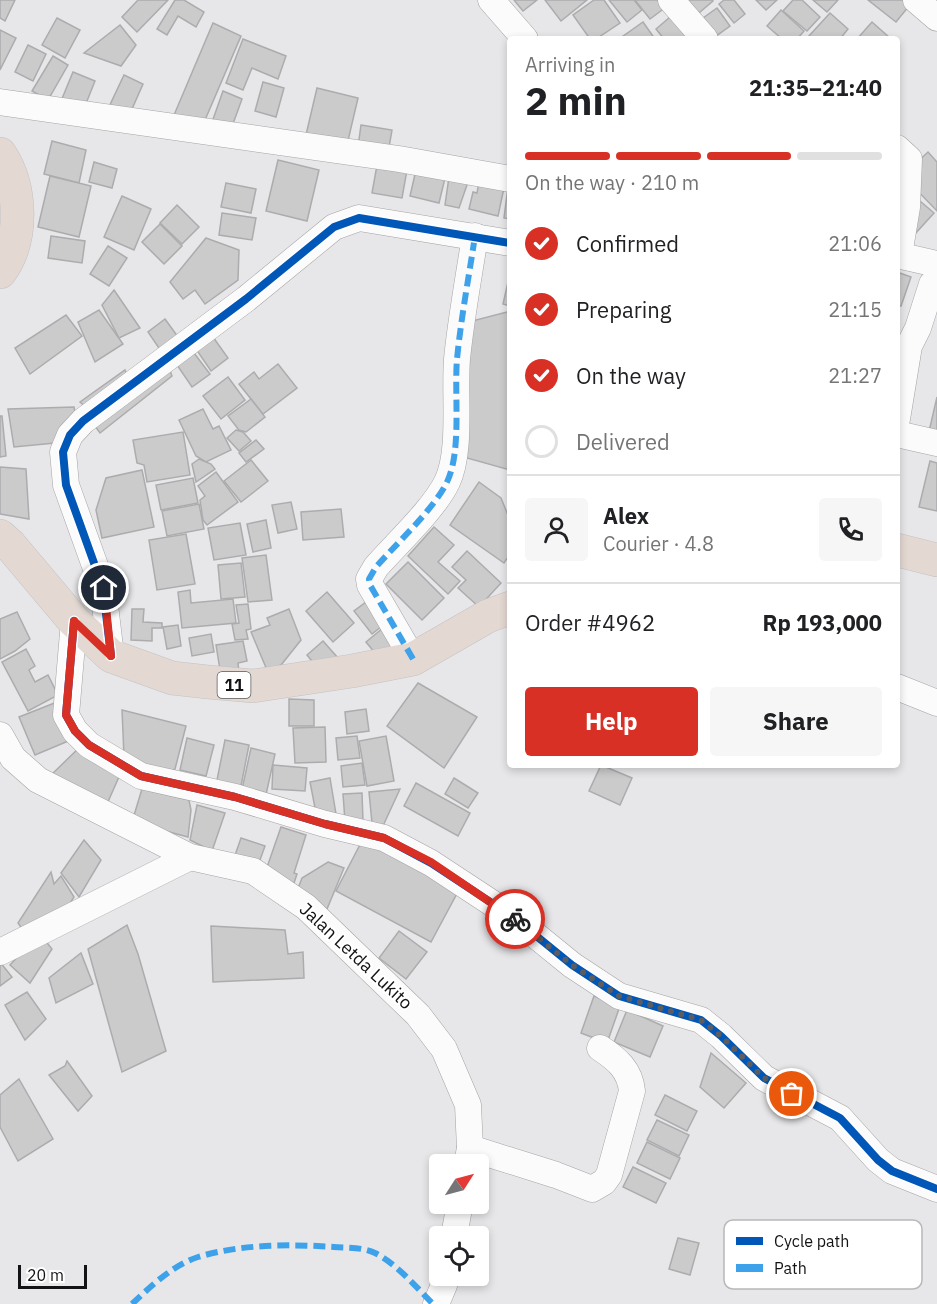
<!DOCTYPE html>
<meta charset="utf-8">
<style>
:root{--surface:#fff;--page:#f6f6f6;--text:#202124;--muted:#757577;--line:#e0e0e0;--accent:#d93025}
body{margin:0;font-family:"IBM Plex Sans",sans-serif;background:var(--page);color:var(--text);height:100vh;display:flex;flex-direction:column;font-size:22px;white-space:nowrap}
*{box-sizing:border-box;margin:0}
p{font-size:20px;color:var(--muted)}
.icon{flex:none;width:33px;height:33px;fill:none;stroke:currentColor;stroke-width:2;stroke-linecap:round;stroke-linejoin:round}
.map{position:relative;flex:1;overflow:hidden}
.details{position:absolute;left:507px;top:36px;width:393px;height:732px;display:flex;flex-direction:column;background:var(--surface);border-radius:6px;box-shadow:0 3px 9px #0003}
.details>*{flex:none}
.needle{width:39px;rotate:54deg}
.buttons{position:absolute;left:429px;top:1154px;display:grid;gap:12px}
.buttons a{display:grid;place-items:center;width:60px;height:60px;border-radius:6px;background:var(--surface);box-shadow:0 3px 9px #0003;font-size:30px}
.scale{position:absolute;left:18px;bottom:15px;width:69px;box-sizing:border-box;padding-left:6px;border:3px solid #131315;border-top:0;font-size:16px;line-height:21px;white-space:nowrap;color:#131315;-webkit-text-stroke:4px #fff;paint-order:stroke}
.pin{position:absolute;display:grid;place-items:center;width:51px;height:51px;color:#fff;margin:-26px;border:3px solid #fff;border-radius:50%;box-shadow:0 2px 6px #0007}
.courier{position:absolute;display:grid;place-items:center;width:60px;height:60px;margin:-30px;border:4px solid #d93025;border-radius:50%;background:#fff;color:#222;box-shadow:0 2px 8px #0007}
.summary em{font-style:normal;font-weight:800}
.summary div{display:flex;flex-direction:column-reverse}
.summary{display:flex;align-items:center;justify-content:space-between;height:102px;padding:0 18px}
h1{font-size:39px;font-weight:800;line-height:45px}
.bar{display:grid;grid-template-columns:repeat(4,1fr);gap:9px 6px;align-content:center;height:72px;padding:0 18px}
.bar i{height:8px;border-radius:4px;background:var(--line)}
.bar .on{background:var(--accent)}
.bar p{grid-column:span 4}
.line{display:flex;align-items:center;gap:15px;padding:0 18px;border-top:2px solid var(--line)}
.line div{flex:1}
.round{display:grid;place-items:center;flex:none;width:63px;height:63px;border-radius:6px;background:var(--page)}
ol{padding:0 18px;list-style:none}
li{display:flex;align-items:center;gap:18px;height:66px}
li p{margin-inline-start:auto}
li .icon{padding:6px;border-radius:50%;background:var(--accent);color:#fff;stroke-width:4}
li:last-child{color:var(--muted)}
li i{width:33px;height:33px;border:3px solid var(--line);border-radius:50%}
.button{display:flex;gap:12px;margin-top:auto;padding:12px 18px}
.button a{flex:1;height:69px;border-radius:6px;background:var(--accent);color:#fff;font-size:24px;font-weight:800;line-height:69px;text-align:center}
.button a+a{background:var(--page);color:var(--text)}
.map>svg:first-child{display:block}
.building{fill:#cbcbcc;stroke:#acacae;stroke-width:1.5}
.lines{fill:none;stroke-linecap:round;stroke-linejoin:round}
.minor-casing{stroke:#a4a4a6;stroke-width:27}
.highway-casing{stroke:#c2c2c4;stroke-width:34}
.minor{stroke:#fbfbfc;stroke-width:26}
.highway{stroke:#e4d8d2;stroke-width:33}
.quiet{stroke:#3da2ea;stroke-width:6;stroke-dasharray:12 6;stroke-linecap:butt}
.cycleway-casing{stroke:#fff;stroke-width:11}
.cycleway{stroke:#0057b8;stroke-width:8}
.done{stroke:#5d5d5f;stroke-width:6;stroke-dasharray:0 10.8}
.route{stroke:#d93025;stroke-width:8}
.labels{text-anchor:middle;stroke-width:4.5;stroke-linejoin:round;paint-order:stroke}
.shield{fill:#fff;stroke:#5a5a5b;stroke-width:1.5}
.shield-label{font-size:16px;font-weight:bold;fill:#131315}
.street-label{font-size:18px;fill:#131315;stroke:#fff}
.key{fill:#fff;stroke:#b8b8b9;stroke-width:1.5}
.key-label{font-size:16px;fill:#131315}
</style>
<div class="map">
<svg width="937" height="1304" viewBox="0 0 937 1304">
<rect width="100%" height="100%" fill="#e7e7e9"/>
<!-- building -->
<g class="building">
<polygon points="0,0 15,0 5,21 0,18"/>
<polygon points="138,0 168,0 137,32 122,17"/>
<polygon points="175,0 184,0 204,12 196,27 178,16 167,35 157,29"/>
<polygon points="514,0 537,0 523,11"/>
<polygon points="545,0 587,0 561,21"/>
<polygon points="594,0 604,0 620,23 596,39 590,39 573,15"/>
<polygon points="609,0 634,0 642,10 627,22"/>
<polygon points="635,0 669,0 670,4 650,19"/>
<polygon points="678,0 712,0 713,1 693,18"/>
<polygon points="724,0 734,0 745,14 734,23 719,4"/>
<polygon points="756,0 777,0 766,10"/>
<polygon points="793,0 802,0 820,17 807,31 783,11"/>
<polygon points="813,0 838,0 827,12"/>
<polygon points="868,0 912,0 913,1 896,22"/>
<polygon points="717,8 730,26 712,39 696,23"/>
<polygon points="781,10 804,31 797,39 782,39 767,26"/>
<polygon points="677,11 700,39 664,39 656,29"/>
<polygon points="830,13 848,29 840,39 813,39 809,36"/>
<polygon points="57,18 80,30 65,58 42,45"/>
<polygon points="643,22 655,39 619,39"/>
<polygon points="872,22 890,38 889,39 857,39"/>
<polygon points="213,23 241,36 202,127 174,115"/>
<polygon points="120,25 136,45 121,66 84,53"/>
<polygon points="0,30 16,38 0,70"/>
<polygon points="243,39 286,56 278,79 252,68 243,90 226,83"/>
<polygon points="28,45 46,54 33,81 15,72"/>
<polygon points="53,56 68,65 48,100 32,91"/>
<polygon points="73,72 95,81 83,111 61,101"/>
<polygon points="124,75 143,84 128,118 108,109"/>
<polygon points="263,82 284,88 276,117 255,111"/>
<polygon points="317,88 358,98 346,149 305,139"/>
<polygon points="223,91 242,99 230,132 211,125"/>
<polygon points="361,125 392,130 388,153 358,147"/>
<polygon points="52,141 86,150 79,183 44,174"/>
<polygon points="928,152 937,162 937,211 912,185 915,164"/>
<polygon points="278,160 319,170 307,221 266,211"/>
<polygon points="94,162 117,169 112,188 89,182"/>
<polygon points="377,165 407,170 402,198 372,193"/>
<polygon points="416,170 445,178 439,203 410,196"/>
<polygon points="50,176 91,186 79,237 38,227"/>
<polygon points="449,177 468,182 459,208 445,205"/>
<polygon points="479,182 504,188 498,216 469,209 473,192 477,193"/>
<polygon points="226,183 256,189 251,213 221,207"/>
<polygon points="508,187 510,187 510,219 504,218"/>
<polygon points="122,196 151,209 134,250 104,237"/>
<polygon points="920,201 934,213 913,236 906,233"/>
<polygon points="177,205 199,227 182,244 160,223"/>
<polygon points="222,213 256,218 252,240 219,235"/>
<polygon points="160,224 182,246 164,264 142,242"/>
<polygon points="51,236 85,241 82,263 48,258"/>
<polygon points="206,238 239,250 238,280 205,304 195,290 183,299 170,282"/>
<polygon points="108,246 127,258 109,286 90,274"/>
<polygon points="897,272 911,277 901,306 897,305"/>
<polygon points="508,282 510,283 510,306 503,304"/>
<polygon points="114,290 140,328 119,338 102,305"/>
<polygon points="99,310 123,344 95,362 78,322"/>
<polygon points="507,312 510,312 510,470 467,458 461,409 472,321"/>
<polygon points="66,315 82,336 30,374 15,348"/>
<polygon points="165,319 181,341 163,354 148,332"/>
<polygon points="213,337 228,358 211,371 196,349"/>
<polygon points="194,353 210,374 192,387 177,365"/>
<polygon points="278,364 297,388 263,414 239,384 254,372 259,379"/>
<polygon points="169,368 172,376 100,433 92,422"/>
<polygon points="125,370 128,377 87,408 80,402"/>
<polygon points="228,377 245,400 221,419 203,396"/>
<polygon points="937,397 937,438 928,436"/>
<polygon points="251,399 265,417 246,432 239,430 228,416"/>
<polygon points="74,407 76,417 55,443 14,447 8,409"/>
<polygon points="203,409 213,429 219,426 231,450 206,462 196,456 179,420"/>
<polygon points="0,416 2,416 6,456 0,457"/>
<polygon points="236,430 243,432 251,441 239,451 227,438"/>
<polygon points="183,432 190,475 147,482 144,465 137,463 133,440"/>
<polygon points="256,440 264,449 246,462 239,453"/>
<polygon points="199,459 211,464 215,469 196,482 192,464"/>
<polygon points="251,460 268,481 241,502 224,481"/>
<polygon points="930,461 937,463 937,511 919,507"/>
<polygon points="0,467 26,469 29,519 0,514"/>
<polygon points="142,470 154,527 102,538 96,510 106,478"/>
<polygon points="216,472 238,502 207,525 203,520 200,500 205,496 198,486"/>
<polygon points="193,478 198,503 161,510 156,485"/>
<polygon points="479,482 501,498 510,520 510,554 504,563 450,525"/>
<polygon points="291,502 297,529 278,533 272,505"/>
<polygon points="199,504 204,529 167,536 162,511"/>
<polygon points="341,509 344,537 303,540 301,512"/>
<polygon points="266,520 271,548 253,552 247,524"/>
<polygon points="240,523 246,555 214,560 208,528"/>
<polygon points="434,527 454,545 438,562 460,581 448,594 408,556"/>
<polygon points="186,534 195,584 157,590 149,540"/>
<polygon points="467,551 501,583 479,607 458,588 466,580 452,567"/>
<polygon points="266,555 272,600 248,602 242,558"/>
<polygon points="408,562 444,598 422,620 386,584"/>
<polygon points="241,563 245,597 221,599 218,565"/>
<polygon points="190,590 191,603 233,599 236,623 182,628 178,592"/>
<polygon points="327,592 354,623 333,642 306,611"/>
<polygon points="370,599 387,622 372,634 354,611"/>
<polygon points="248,604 251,629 246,630 248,639 235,640 232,624 239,623 236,605"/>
<polygon points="132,609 144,609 143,622 162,623 162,628 152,628 152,641 131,640"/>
<polygon points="289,609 301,640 281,665 267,670 251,632 270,625 267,618"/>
<polygon points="17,612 30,639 15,651 0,659 0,619"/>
<polygon points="178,625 181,646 167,649 163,627"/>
<polygon points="383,628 397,645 380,659 366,642"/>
<polygon points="211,634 214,652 192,656 189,638"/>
<polygon points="243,641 247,661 238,663 239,673 221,676 216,645"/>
<polygon points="323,641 338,658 321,672 307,655"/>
<polygon points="26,649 35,666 29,670 35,682 48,675 58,695 28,711 2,662"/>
<polygon points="418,683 477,717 444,768 387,726"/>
<polygon points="289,699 314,700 314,726 289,726"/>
<polygon points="57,702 73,739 35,755 19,717"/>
<polygon points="366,709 369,731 347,734 345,712"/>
<polygon points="122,710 186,726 175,769 161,776 124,756"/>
<polygon points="325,727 326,762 295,763 293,728"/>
<polygon points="357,736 360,758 338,760 336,738"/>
<polygon points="386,736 394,781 367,786 359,741"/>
<polygon points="187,738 214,745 206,776 180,770"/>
<polygon points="225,740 249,745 240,791 216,785"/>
<polygon points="80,747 122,770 107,804 51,775"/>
<polygon points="251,748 275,754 265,799 241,794"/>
<polygon points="362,763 365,785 343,787 341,766"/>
<polygon points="273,765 307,768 305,791 272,789"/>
<polygon points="601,765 632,778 620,805 589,791"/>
<polygon points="330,778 336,814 317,818 310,782"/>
<polygon points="454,778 478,793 468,808 445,794"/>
<polygon points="416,783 470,813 458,836 404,806"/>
<polygon points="142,789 189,800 191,810 188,837 132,822"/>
<polygon points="400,789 382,828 372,823 369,792"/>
<polygon points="362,793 363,821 345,821 343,794"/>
<polygon points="197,805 225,813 212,851 190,840"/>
<polygon points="281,827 306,835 294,873 297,874 294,883 265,873"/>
<polygon points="365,835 461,886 431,942 336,891"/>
<polygon points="241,838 265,846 256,871 232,864"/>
<polygon points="84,840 101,860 79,897 61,873"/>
<polygon points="328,862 344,868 327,909 295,896 302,878"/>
<polygon points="51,872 54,884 61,876 74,897 64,913 23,930 18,923"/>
<polygon points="127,925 138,954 166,1051 122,1072 88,949"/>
<polygon points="211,926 285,930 288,954 303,952 304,978 213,982"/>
<polygon points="399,931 427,952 406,979 379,958"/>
<polygon points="44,939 52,949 30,983 10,965 27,947"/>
<polygon points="81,953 93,984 56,1003 49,978"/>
<polygon points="0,962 12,977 0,986"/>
<polygon points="27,992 46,1019 25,1040 5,1005"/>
<polygon points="594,996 620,1006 607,1043 581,1033"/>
<polygon points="627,1010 663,1026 650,1057 614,1042"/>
<polygon points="711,1053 746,1083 724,1108 700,1087"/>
<polygon points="67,1061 92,1096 78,1111 49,1075 65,1066"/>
<polygon points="19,1079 53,1139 18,1161 0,1127 0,1095"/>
<polygon points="665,1095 697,1111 687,1131 655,1115"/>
<polygon points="657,1120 689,1135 679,1156 647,1140"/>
<polygon points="647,1142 680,1158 670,1179 637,1163"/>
<polygon points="633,1167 666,1183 656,1203 623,1187"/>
<polygon points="678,1238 699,1243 690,1275 669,1269"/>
</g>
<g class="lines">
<!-- minor casing -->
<g class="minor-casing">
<g id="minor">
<polyline points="491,0 525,39"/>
<polyline points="671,0 705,39"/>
<polyline points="916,0 937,18"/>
<polyline points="0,102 399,159 510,179"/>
<polyline points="897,148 909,159 907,207 899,255"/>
<polyline points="897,255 937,264"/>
<polyline points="897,419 909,346 918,328 932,284"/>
<polyline points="897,434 937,443"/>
<polyline points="74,621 66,715 75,731 89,745 141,776 235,797 325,824 384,838 431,863 513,917 572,965 619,996 701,1020 721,1036 764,1078 840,1118 878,1160 892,1171 937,1189"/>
<polyline points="111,656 103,588 66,485 63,452 70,435 83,421 246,299 334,227 359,218 510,243"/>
<path d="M413,659L370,585L369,579L376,567C396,544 434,509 447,482C462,451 454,394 457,359C461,318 469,276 475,236"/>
<polyline points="897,687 937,703"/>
<polyline points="0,735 13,758 38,780 190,857 253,871 306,907 418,1015 444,1049 468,1105 470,1148 467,1164"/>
<polyline points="0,952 190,857"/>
<path d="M470,1148L556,1175L592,1189L604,1182L609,1175L632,1091C630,1070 617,1059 600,1048"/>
<polyline points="454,1236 460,1203"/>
<polyline points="436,1304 444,1285 447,1275"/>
</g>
</g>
<!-- highway casing -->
<g class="highway-casing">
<g id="highway">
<path d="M0,154C22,187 24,240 0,272"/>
<polyline points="0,536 10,545 74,621 111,656 172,678 208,682 253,686 352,671 413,659 488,616 510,608"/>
<polyline points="897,550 937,560"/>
</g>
</g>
<!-- minor -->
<use href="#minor" class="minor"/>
<!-- highway -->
<use href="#highway" class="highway"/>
<!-- quiet -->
<g class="quiet">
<path d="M413,659L370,585L369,579L376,567C396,544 434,509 447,482C462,451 454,394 457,359C461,318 469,276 475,236"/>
<path d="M132,1304C151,1286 173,1265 198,1257C241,1244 290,1244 334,1247C348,1248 362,1247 375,1253C398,1265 415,1286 433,1304"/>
</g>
<!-- cycleway casing -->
<g class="cycleway-casing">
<g id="cycleway">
<polyline points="74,621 66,715 75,731 89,745 141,776 235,797 325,824 384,838 431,863 513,917 572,965 619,996 701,1020 721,1036 764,1078 840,1118 878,1160 892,1171 937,1189"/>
<polyline points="111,656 103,588 66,485 63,452 70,435 83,421 246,299 334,227 359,218 510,243"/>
</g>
</g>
<!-- cycleway -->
<use href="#cycleway" class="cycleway"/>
</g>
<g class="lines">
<!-- done -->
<polyline class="done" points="515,919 572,965 619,996 701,1020 721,1036 764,1078 792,1094"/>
<!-- route -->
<polyline class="route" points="104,588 111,656 74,621 66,715 75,731 89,745 141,776 235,797 325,824 384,838 431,862 515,919"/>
</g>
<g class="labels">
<!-- shield labels -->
<rect class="shield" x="217.5" y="672" width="33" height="26" rx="4.5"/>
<g class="shield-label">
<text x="234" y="691">11</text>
</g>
<!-- street labels -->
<g class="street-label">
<text transform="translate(356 956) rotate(43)" y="6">Jalan Letda Lukito</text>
</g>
</g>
<!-- legend -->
<rect x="724" y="1220" width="198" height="69" rx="9" class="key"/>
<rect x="736" y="1237" width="27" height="8" fill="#0057b8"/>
<rect x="736" y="1264" width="27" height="8" fill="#3da2ea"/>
<g class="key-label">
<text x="774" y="1247">Cycle path</text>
<text x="774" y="1274">Path</text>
</g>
</svg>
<div class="buttons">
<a><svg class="needle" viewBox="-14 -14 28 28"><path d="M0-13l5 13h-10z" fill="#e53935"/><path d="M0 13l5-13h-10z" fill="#757577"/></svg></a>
<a><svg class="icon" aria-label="locate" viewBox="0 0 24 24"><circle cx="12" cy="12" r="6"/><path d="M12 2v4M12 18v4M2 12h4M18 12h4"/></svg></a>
</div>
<div class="scale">20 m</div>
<div class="pin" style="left:792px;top:1094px;background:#ea580c"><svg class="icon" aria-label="bag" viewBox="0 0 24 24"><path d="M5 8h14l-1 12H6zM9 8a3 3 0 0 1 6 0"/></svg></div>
<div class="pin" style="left:104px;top:588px;background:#1f2937"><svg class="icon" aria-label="home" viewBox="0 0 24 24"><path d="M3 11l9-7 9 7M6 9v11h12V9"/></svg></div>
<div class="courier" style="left:515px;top:919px"><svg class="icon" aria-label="bike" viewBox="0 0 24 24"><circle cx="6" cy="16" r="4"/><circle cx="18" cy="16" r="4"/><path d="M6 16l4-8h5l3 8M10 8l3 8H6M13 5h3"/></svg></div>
<section class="details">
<div class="summary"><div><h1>2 min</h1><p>Arriving in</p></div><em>21:35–21:40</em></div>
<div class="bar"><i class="on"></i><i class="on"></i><i class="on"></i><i></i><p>On the way · 210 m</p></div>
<ol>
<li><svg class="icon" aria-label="check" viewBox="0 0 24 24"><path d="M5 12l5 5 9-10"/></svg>Confirmed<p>21:06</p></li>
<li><svg class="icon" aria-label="check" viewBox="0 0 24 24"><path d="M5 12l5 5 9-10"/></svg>Preparing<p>21:15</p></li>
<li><svg class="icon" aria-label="check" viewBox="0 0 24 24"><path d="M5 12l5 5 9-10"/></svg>On the way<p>21:27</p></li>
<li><i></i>Delivered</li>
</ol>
<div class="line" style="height:108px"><a class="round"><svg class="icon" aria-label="person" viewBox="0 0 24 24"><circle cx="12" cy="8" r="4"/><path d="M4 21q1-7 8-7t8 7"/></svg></a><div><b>Alex</b><p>Courier · 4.8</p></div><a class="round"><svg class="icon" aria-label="phone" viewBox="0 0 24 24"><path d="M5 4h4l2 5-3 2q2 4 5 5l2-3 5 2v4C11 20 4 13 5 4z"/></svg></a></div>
<div class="line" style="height:78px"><div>Order #4962</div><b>Rp 193,000</b></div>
<div class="button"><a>Help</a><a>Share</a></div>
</section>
</div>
